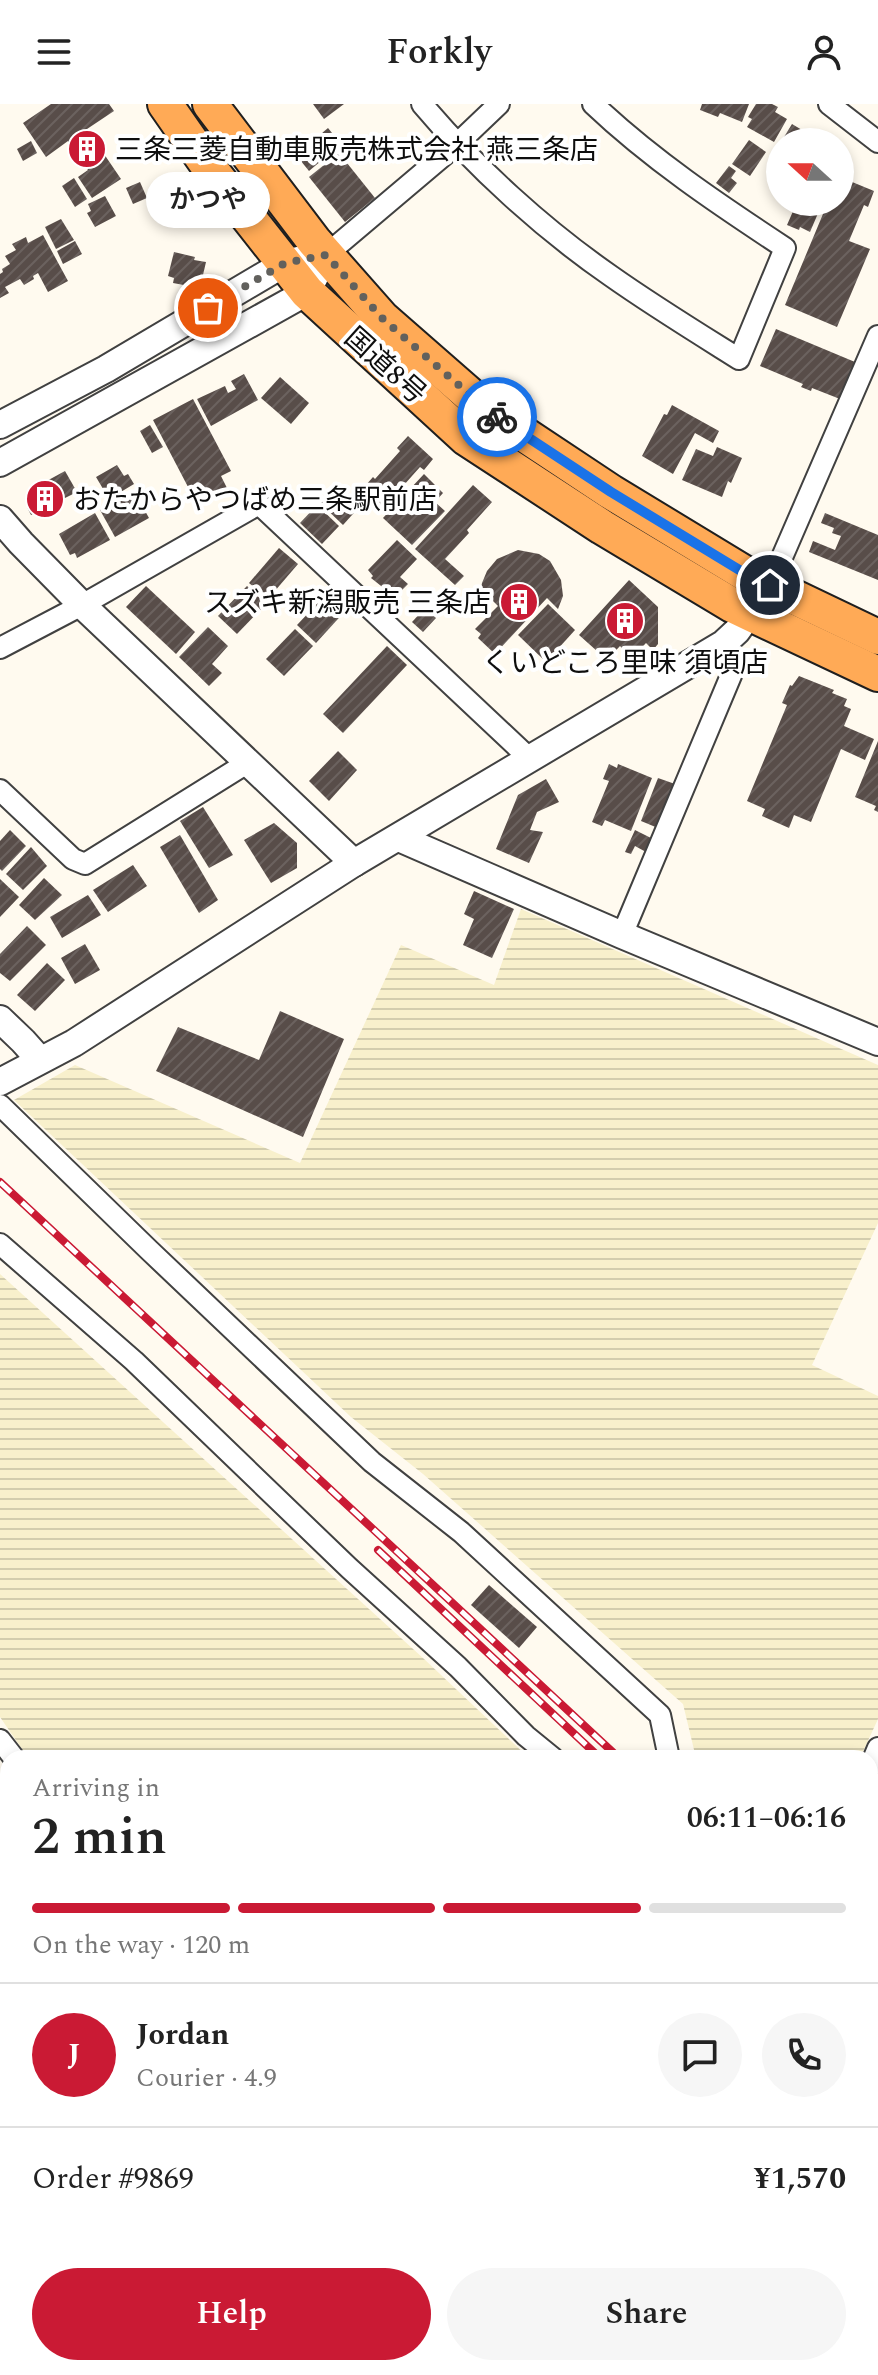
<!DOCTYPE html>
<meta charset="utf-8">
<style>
:root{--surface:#fff;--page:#f6f6f6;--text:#222;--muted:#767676;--line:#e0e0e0;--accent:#ca1a34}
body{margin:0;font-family:Spectral,"Noto Sans JP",serif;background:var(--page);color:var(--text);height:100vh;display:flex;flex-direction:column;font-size:30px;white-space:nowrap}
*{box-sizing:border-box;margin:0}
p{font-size:26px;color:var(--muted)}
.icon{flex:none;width:44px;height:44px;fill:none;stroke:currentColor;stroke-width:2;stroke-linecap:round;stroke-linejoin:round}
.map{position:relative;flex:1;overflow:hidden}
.details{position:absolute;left:0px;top:1646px;width:878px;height:626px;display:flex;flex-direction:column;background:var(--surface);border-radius:24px 24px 0 0;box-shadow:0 4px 12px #0003}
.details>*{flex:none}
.needle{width:52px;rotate:291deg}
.fabs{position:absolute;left:766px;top:24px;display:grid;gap:16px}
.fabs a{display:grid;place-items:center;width:88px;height:88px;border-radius:50%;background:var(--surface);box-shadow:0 4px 12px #0003;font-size:40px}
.pin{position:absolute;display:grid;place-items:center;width:68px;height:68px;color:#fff;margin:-34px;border:4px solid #fff;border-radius:50%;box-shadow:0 2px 8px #0007}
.courier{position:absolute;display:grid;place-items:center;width:80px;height:80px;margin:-40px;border:6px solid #1a73e8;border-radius:50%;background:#fff;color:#222;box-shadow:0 2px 10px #0007}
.bubble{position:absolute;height:56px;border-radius:28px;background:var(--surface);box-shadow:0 4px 12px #0003;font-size:26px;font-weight:600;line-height:56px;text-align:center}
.headline em{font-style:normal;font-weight:600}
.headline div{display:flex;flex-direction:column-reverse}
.headline{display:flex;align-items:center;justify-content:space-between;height:136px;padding:0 32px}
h1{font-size:52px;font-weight:600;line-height:60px}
.bar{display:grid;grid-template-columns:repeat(4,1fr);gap:12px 8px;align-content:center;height:96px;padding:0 32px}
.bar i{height:10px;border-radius:6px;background:var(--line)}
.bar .on{background:var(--accent)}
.bar p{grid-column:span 4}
.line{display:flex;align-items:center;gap:20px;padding:0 32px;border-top:2px solid var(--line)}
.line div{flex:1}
.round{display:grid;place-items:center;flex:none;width:84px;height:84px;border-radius:42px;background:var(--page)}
.button{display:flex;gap:16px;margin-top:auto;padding:16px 32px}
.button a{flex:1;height:92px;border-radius:48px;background:var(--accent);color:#fff;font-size:32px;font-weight:600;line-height:92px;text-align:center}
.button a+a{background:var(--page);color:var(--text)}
header{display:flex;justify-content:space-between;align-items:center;height:104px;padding:0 32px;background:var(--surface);font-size:36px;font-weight:600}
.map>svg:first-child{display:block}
.farmland{fill:url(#farmland-rules)}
.building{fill:url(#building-hatch)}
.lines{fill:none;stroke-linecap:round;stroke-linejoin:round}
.minor-casing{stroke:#414141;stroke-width:24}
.tertiary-casing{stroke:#414141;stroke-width:30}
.trunk-casing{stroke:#1f1f1f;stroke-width:38}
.motorway-casing{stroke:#1f1f1f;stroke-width:42}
.minor{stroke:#fff;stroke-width:20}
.tertiary{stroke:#fff;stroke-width:26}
.trunk{stroke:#ffaa56;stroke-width:34}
.motorway{stroke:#ff8c4d;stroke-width:38}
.rail-casing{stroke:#ca1a34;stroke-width:8}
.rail{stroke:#fff;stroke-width:5;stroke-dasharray:15;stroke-linecap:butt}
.done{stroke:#62615d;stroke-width:8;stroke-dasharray:0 14.4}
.route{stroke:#1a73e8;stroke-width:10}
.labels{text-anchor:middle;stroke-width:8;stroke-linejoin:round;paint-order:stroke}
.poi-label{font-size:28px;fill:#0e0e0e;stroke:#fff;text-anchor:start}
.street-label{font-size:28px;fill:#0e0e0e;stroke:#fff}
</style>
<header><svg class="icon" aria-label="menu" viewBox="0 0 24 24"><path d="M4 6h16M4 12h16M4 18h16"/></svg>Forkly<svg class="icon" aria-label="person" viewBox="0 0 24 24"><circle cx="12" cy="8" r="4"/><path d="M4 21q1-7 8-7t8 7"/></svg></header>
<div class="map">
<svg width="878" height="2271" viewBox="0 0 878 2271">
<defs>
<pattern id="farmland-rules" width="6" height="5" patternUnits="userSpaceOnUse" patternTransform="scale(2)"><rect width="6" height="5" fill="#f8f0cc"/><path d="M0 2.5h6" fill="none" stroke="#d3cdae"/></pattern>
<pattern id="building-hatch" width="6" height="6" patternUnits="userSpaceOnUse" patternTransform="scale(2)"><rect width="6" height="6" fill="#584d49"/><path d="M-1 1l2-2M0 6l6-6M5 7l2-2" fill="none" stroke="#6b625f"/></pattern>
</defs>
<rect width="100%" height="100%" fill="#fffaef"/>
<!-- farmland -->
<g class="farmland">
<polygon points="521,805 878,961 878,1119 812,1261 878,1292 878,1615 860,1654 696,1654 683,1600 423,1370 351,1313 14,996 75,961 300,1059 401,841 494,881"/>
<polygon points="0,1170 423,1554 529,1654 28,1654 0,1613"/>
<polygon points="878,1685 878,1839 870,1832 870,1703"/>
<polygon points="870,1985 878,1989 878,2271 461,2271 456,2264 870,2264"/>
</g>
<!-- building -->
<g class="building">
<polygon points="51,0 109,0 114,7 87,25 121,75 92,94 78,73 88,66 68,37 46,53 23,19"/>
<polygon points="313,0 344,0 324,15"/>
<polygon points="702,0 749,0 742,18 720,9 718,13 700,6"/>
<polygon points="756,0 772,0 778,3 775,8 787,15 774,38 747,23 752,15 748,13"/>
<polygon points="792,20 802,26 800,30 814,38 781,38"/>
<polygon points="328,24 341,40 309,67 296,51"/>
<polygon points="749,36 766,48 750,72 732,60"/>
<polygon points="31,37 37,49 23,57 17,45"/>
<polygon points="339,49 375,94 345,118 309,73"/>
<polygon points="729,62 736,67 731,74 737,79 729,89 716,79"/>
<polygon points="840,73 874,87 868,103 864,101 849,137 870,145 837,223 785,201 828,98 840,98"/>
<polygon points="74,74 87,95 75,103 62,82"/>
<polygon points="140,78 147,94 133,100 126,84"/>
<polygon points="105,92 116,112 95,123 87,109 91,107 88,100"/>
<polygon points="797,98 808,98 813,100 811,104 819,107 810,128 800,123 799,126 787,121"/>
<polygon points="61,115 74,136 56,145 45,123"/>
<polygon points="43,131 68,177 48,188 38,169 33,172 34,175 24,181 20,175 5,183 9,189 0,194 0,170 3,168 2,165 10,160 5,152 16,146 12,140 26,133 28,139"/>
<polygon points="75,137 82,150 63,160 57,147"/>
<polygon points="174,148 195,153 194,156 206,158 200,184 173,179 174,174 168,172"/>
<polygon points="776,225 855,258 840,295 812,284 811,287 801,283 803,280 760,262"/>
<polygon points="244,270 258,296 211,322 197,295 225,282 228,289 236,285 231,277"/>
<polygon points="280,273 309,299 291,320 261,294"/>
<polygon points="193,295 231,367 221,372 228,386 198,402 153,316"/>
<polygon points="672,301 719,327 713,339 695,329 673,370 642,352 664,310 667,311"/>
<polygon points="150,321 163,343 152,349 140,327"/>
<polygon points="408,332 433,355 424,366 420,363 379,409 358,390 373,373 375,375 400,347 397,344"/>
<polygon points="717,343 742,354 731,379 728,377 722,393 682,376 696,345 713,352"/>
<polygon points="117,361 124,372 128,370 134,380 109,395 96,373"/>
<polygon points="65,367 77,388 31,411 27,403 32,385"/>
<polygon points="424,370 443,389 435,398 445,407 412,441 383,414"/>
<polygon points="338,380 361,401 343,421 320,399"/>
<polygon points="473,381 492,398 467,426 469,429 445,455 464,472 455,481 415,445"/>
<polygon points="134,387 149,414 115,433 100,406"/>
<polygon points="317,401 339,422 322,440 300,419"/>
<polygon points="95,409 110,436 77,454 75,449 70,451 59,430"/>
<polygon points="825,409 878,431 878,476 809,448 813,437 835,446 841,432 832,429 834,424 821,419"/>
<polygon points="397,436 417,455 400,473 408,480 395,493 371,474 373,472 368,466"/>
<polygon points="279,444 298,460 268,495 249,479"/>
<polygon points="518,446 539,450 550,457 561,476 563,492 558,505 547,494 495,550 478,534 481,530 475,525 498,502 481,485 482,479 487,467 497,455"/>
<polygon points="629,476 658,503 658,540 653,546 646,539 631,555 620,542 607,556 579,531"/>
<polygon points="146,482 195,528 176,550 126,503"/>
<polygon points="247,482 266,500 237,530 218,512"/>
<polygon points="329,487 347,505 316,539 297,521"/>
<polygon points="548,500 575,526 546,558 518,531"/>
<polygon points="425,504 436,514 423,528 412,518"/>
<polygon points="208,523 228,542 212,560 222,569 209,582 179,553"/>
<polygon points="295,525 313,542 284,572 266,555"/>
<polygon points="387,542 407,561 343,629 323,610"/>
<polygon points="799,572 834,586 832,589 847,595 844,602 851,605 844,622 874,635 865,656 841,645 811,718 794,711 789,724 762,712 765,705 747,697 787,601 782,599 790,581 792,582"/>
<polygon points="878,637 878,708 874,706 876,702 855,693"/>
<polygon points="338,647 357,666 329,697 309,677"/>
<polygon points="609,660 617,664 618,660 652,674 631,727 605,716 602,722 592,718 609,677 603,675"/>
<polygon points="658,674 675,680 658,724 641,717"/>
<polygon points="546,675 559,698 537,708 530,726 543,728 529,759 496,745 518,691"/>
<polygon points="203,703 233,751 209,764 180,717"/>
<polygon points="274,719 297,739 297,764 271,779 244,736"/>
<polygon points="10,726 26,742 2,767 0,765 0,737"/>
<polygon points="635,726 653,735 646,748 635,742 631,750 625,748"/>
<polygon points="180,731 218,796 199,809 160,743"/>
<polygon points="31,743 47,762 23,786 6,770"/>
<polygon points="133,761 147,782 108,808 93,786"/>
<polygon points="44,774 62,791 35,816 19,801"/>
<polygon points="0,775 19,793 0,813"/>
<polygon points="474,787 514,805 492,854 463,841 474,815 464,810"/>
<polygon points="88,791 101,811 62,834 50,813"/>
<polygon points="27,822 46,841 10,877 0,869 0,850"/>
<polygon points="85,840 100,866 75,880 61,854"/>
<polygon points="47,859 65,876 35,907 17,891"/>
<polygon points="280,907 344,935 303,1033 156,967 178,923 259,956"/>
<polygon points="489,1481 537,1523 519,1544 471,1501"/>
</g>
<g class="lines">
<!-- minor casing -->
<g class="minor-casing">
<g id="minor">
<path d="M422,0C475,63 543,125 611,172C652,201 696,228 739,255L785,144C718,100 651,55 593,0"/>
<polyline points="829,0 878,38"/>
<polyline points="326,151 456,41 499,0"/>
<polyline points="770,481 878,232"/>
<polyline points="0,544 82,501 259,400 529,654"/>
<polyline points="0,686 73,755 85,760 247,659"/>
<polyline points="622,831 735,562 723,540"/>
<polyline points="0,1001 149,1146 372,1358 461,1428 660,1611 669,1654"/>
<polyline points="0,1140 134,1257 349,1464 458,1563 526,1632 553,1654"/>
<polyline points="0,1636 14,1654"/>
<polyline points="870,1663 878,1644"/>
<polyline points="870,1859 878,1867"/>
<polyline points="453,2264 458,2271"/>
</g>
</g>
<!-- tertiary casing -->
<g class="tertiary-casing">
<g id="tertiary">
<polyline points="0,321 106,265 285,159 303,155"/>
<polyline points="0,359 307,188 326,151"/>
<polyline points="0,415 21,439 82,501 354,759"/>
<polyline points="399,734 622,831 878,938"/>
<polyline points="0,915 23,937 40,956"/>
<polyline points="0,978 74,939 354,759 723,540 737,527 760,495"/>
<polyline points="0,1885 8,1896"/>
<polyline points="280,2264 285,2271"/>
</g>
</g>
<!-- trunk casing -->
<g class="trunk-casing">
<g id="trunk">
<polyline points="165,0 211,66 307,188 466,334 602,423 732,501 878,570"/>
<polyline points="210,0 314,137 382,214 486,305 611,388 746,470 878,533"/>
</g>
</g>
<!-- motorway casing -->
<g class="motorway-casing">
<g id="motorway">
<polyline points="0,1719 8,1730"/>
<polyline points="0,1773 8,1784"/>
<polyline points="348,2264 353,2271"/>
<polyline points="386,2264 391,2271"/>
</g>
</g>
<!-- minor -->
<use href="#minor" class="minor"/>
<!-- tertiary -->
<use href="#tertiary" class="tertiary"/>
<!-- trunk -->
<use href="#trunk" class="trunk"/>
<!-- motorway -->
<use href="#motorway" class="motorway"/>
<!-- rail casing -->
<g class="rail-casing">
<g id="rail">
<polyline points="0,1078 619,1654"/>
<polyline points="378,1446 600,1654"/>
<polyline points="870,1888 878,1896"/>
<polyline points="870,1905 878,1913"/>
</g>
</g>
<!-- rail -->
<use href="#rail" class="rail"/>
</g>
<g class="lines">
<!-- done -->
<polyline class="done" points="208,204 285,159 326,151 382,214 486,305 497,313"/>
<!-- route -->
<polyline class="route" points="497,313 611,388 746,470 770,481"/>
</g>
<!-- icons -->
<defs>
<g id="building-disc" transform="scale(2)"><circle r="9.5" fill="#ca1a34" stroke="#fff"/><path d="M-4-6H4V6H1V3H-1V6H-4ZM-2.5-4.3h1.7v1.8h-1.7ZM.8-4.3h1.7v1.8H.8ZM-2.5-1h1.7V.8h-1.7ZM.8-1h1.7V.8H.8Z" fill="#fff"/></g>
</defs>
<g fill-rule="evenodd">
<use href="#building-disc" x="87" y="45"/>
<use href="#building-disc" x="45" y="395"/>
<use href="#building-disc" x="519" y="498"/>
<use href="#building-disc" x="625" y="517"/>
</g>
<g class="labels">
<!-- poi labels -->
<g class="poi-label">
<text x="115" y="55">三条三菱自動車販売株式会社 燕三条店</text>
<text x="73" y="405">おたからやつばめ三条駅前店</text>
<text x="491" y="508" text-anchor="end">スズキ新潟販売 三条店</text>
<text x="625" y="568" text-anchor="middle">くいどころ里味 須頃店</text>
</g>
<!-- street labels -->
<g class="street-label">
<text transform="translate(386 261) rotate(42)" y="10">国道8号</text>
</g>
</g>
</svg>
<div class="fabs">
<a><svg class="needle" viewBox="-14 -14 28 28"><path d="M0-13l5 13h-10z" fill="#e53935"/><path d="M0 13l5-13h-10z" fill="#767676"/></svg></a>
</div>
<div class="pin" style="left:208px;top:204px;background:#ea580c"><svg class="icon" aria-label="bag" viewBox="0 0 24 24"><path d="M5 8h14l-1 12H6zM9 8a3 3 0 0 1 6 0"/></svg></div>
<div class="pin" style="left:770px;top:481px;background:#1f2937"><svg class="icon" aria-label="home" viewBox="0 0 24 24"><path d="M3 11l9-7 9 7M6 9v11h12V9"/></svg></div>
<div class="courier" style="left:497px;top:313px"><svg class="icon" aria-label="bike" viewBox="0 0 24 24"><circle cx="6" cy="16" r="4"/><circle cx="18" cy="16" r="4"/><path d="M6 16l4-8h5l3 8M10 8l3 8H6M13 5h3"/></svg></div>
<div class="bubble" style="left:146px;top:68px;width:124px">かつや</div>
<section class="details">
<div class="headline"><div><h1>2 min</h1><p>Arriving in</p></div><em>06:11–06:16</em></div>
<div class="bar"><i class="on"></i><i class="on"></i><i class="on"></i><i></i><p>On the way · 120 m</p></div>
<div class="line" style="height:144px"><b class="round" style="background:var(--accent);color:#fff">J</b><div><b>Jordan</b><p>Courier · 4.9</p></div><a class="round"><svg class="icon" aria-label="chat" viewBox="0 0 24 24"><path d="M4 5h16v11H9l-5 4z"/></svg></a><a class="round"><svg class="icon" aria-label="phone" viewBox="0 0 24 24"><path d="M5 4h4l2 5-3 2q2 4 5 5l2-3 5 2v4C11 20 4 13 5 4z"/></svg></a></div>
<div class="line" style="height:104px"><div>Order #9869</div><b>¥1,570</b></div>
<div class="button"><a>Help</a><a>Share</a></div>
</section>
</div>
